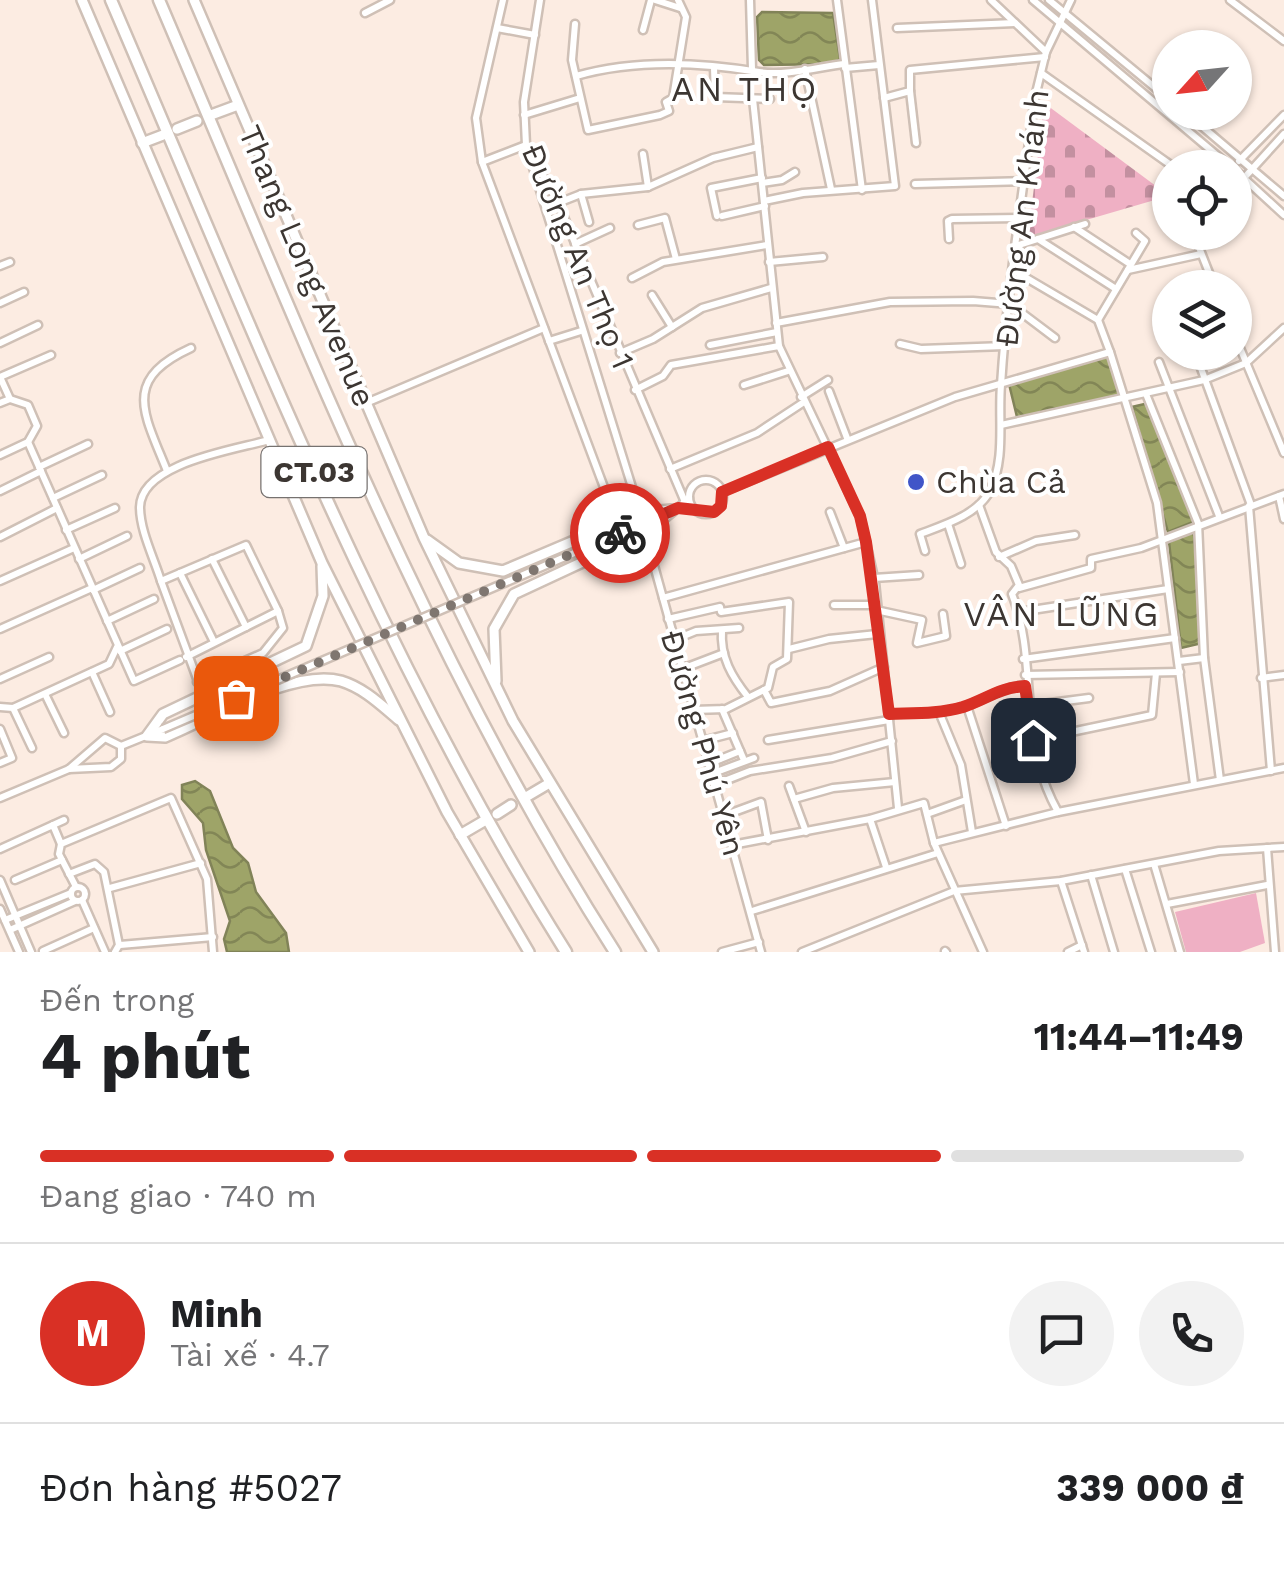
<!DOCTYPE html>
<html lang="vi">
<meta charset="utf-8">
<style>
:root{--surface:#fff;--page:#f2f2f2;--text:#202124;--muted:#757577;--line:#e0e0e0;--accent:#d93025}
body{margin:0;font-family:"Work Sans",sans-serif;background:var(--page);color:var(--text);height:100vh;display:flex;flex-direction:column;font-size:38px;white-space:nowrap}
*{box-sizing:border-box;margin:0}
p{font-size:32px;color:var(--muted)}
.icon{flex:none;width:55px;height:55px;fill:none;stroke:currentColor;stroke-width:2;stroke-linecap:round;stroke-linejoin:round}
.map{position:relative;height:952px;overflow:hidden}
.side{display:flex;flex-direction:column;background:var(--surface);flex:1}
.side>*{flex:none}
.needle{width:65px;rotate:243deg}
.tools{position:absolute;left:1152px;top:30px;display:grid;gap:20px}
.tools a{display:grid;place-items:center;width:100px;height:100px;border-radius:50%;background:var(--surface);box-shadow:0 2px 8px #0004;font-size:50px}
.pin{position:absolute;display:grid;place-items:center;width:85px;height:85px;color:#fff;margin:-42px;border-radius:20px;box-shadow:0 5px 15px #0006}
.courier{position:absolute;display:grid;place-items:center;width:100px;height:100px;margin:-50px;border:8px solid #d93025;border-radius:50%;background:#fff;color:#222;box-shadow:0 2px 12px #0007}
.headline em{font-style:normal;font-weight:700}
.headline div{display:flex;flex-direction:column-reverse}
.headline{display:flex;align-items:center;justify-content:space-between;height:170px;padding:0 40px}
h1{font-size:65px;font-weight:700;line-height:75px}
.bar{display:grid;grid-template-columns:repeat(4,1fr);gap:15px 10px;align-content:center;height:120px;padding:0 40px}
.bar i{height:12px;border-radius:8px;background:var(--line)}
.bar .current{background:var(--accent)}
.bar p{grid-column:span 4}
.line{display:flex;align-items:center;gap:25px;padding:0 40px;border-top:2px solid var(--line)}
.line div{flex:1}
.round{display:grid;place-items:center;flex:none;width:105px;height:105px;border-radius:52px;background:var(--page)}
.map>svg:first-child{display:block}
.cemetery{fill:url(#cemetery-stones)}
.green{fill:#efb0c4}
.water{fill:url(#water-waves);stroke:#818358;stroke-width:2.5}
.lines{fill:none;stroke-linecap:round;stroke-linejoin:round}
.minor-casing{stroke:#cfc0b6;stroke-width:11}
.major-casing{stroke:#cfc0b6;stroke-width:14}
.highway-casing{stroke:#cfc0b6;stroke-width:15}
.minor{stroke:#fff;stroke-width:6}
.major{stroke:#fff;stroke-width:9}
.highway{stroke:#fff;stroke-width:10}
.minor-bridge-casing{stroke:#cfc0b6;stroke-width:11;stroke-linecap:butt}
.minor-bridge{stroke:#fff;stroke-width:6}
.done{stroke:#7f7670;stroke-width:10;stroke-dasharray:0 18}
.route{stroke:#d93025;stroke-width:12}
.poi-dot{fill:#4055c8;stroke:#fff;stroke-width:4}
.labels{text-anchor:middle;stroke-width:8;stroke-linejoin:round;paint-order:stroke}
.shield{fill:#fff;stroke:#767270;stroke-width:2.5}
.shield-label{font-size:30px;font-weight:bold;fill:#3c3632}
.street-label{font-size:32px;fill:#3c3632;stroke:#fff}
.poi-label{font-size:32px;fill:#3c3632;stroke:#fff;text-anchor:start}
.neighbourhood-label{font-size:35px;letter-spacing:2.5px;fill:#3c3632;stroke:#fff}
</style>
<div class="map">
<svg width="1284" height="952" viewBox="0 0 1284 952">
<defs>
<pattern id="cemetery-stones" width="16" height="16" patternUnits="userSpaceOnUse" patternTransform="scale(2.5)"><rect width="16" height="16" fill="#efb0c4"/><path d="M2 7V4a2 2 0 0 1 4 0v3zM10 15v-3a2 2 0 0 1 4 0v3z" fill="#c390a0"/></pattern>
<pattern id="water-waves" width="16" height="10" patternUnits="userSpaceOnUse" patternTransform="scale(2.5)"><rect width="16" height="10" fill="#9ea468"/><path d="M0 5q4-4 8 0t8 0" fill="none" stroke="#828656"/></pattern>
</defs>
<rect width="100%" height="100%" fill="#fcece2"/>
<!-- cemetery -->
<polygon class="cemetery" points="1044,103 1164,192 1165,197 1028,237"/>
<!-- green -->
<polygon class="green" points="1256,893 1265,943 1240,952 1186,952 1175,912"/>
<!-- water -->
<g class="water">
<polygon points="762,12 833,13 840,59 833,64 764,65 759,60 757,17"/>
<polygon points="1110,356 1122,394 1118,399 1018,421 1009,384"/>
<polygon points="1149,403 1192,514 1193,522 1168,532 1132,407"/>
<polygon points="1190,532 1194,535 1202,643 1181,648 1169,542"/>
<polygon points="195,781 210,791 233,848 248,863 256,892 286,933 289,952 227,952 224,939 230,921 206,850 203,823 182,799 182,785"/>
</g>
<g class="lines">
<!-- minor casing -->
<g class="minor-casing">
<g id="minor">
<polyline points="503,0 476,118 482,162 617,522"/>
<polyline points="540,0 524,102 526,145 558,203 685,502"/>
<polyline points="655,0 680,8"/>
<polyline points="750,0 752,69"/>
<polyline points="837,0 862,190"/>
<polyline points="991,0 1046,52"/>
<polyline points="1033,0 1232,168"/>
<polyline points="1049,0 1170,100"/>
<polyline points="1230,0 1284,41"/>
<polyline points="365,13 390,0"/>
<polyline points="575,24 572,60 588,130 660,115 669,111 666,102 673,98 686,17 678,0"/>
<polyline points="497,28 535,35"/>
<polyline points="897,28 1015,23"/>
<polyline points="643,30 651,0"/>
<polyline points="714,68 715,97 770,99"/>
<polyline points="845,68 879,65"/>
<polyline points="805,69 831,189"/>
<polyline points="1041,73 1175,168"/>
<path d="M576,76C635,59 699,62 759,72C785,76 819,67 844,64"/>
<polyline points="910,91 916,143"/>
<polyline points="884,98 910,91 910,70 1045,57"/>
<polyline points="753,99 779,346 860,516 875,582 898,808"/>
<polyline points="1185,112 1284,196"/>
<polyline points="524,115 580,98"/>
<polyline points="643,154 648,187 713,158 758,147"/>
<polyline points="1239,161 1284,115"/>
<polyline points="482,162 526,145 640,513"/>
<polyline points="1235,170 1284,215"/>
<polyline points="1244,178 1284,134"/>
<polyline points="762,183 782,180 795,172"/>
<polyline points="915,184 1024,181"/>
<polyline points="581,194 648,187"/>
<polyline points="764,201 803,193 895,186 872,0"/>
<polyline points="558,203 581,194 589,222"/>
<polyline points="717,216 711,188 762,178"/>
<polyline points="722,216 765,206"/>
<polyline points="638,225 665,218 676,259"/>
<polyline points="1074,227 1130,264"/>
<polyline points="1193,232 1215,288"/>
<polyline points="949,239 948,221 952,219 1020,218"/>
<polyline points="1038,239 1116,289"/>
<polyline points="575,244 610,228"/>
<polyline points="1016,246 1085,224"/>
<polyline points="769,262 823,257"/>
<polyline points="0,266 10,262"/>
<polyline points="1013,270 1098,320 1110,352 1157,503 1194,784"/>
<polyline points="1128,270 1201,254"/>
<polyline points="632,278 663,262 767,245"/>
<polyline points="652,295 672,327"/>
<polyline points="0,303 24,292"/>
<polyline points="1098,320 1145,241 1136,233"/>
<polyline points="776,323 890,302 973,301 1010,304 1055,338"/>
<polyline points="1235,336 1284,453"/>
<polyline points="549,341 581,331"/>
<polyline points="0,343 38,325"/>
<polyline points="900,344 921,349 1005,346"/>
<polyline points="710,345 777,332"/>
<polyline points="1195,352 1251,505"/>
<polyline points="620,353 653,339 702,308 771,288"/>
<polyline points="1159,362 1219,516"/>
<polyline points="0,377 51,355"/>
<polyline points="0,377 10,399"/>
<polyline points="744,385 788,371"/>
<polyline points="635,390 663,376 671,365 779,346"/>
<polyline points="829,391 847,438"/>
<polyline points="1146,394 1198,523 1204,658 1220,780"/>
<polyline points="801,397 828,380"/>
<polyline points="0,403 10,399 28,405 37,426 28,442 0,455"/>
<polyline points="366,403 544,328"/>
<polyline points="1001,425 1204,380 1246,363 1284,328"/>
<polyline points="28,442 134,681 180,660"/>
<polyline points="39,467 88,444"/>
<polyline points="670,469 757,433 804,402"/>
<path d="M167,471C144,413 121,380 191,348"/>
<circle cx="706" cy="497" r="17"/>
<polyline points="0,491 41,471"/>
<polyline points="722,492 955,397 1110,352"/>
<polyline points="1279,496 1284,519"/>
<polyline points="53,498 102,475"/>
<path d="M979,505L996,552L1011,566L1019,585L1012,594C1039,663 1016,737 1058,812"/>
<polyline points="1249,506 1271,771"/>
<polyline points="830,512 844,548"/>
<polyline points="948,524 961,564"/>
<polyline points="66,530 115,508"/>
<polyline points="645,533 761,952"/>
<polyline points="0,537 57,508"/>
<path d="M925,551L920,534C944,525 977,515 990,491C1006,458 998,420 1001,385C1007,289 1023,192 1035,97L1046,52L1071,0"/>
<polyline points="565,557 678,508 689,498"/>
<polyline points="999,557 1036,541 1075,535"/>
<polyline points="79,559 127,536"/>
<polyline points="212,559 246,627"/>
<polyline points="180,573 214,642"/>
<polyline points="874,578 919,575"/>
<polyline points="0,581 74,548"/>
<path d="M161,581C154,558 140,531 140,507C141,463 234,450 269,440"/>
<polyline points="1019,588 1091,568 1091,559 1141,548 1284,494"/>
<polyline points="93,590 140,568"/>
<polyline points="663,598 866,542"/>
<polyline points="834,605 876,605"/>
<polyline points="876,610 922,620 917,643 946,636 943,614"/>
<polyline points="1019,612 1168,589"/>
<polyline points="668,619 720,607 721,612 789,602 787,659 773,667 768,688 726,709 693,710"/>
<polyline points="107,621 154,599"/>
<polyline points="0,629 92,588"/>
<path d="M722,630C720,657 732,677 748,697"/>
<polyline points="674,640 696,631 739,628"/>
<polyline points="789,649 829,639 877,634"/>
<polyline points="120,651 167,629"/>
<polyline points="186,657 278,611 246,545 161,581 202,692"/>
<polyline points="1023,659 1175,638"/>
<polyline points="1179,661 1204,658"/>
<polyline points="682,669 724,653"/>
<polyline points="92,672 110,712"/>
<polyline points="1025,675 1180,672"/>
<polyline points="1261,678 1284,675"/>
<polyline points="0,679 49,657"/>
<polyline points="197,682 263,653 283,628 278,611"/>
<polyline points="764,690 771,703 830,691 884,667"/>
<polyline points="45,694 64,733"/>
<polyline points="967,706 1006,826"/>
<polyline points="1027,706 1089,698"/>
<polyline points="0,707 13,708 109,664 117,647"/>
<polyline points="13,708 32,748"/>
<polyline points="722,709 743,758"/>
<polyline points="939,712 961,765 972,832"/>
<path d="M889,714C914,713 939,714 963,707C988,699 998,688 1025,685"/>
<polyline points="0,729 12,758 0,763"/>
<polyline points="768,740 889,720"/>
<polyline points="1033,740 1152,715 1156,673"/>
<polyline points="702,741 733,733"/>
<polyline points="121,746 163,729"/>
<polyline points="708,764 740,751"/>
<polyline points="69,769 111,767 121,759 121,746"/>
<polyline points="711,774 754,758"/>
<polyline points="714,785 750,771 832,758 892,741"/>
<polyline points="789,786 806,832"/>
<polyline points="0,798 69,769 105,738 121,746"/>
<polyline points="794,799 833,788 895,782"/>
<polyline points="927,814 966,800"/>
<polyline points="723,816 761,802 768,840"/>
<polyline points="870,819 886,867"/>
<polyline points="53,825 64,820"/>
<polyline points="934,843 1058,812 1284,768"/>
<polyline points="732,845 870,819 924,803 934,843 983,952"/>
<polyline points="1267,848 1275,952"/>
<polyline points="0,849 53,825 61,844"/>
<polyline points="1154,864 1180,952"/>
<polyline points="1125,869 1151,952"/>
<polyline points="69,874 95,864 104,872 119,945 115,952"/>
<polyline points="1091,875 1114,952"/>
<polyline points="0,880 31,952"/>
<polyline points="15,880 62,860"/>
<polyline points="1061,881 1084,952"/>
<circle cx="78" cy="894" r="7"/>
<polyline points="76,887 59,854 61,844 171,798 207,879 213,952"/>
<polyline points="110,888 201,863"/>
<polyline points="82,900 105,952"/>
<polyline points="1167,904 1267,885"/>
<polyline points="0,909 19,952"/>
<polyline points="752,911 938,853"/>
<polyline points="5,920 71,893"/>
<polyline points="10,930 75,901"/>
<polyline points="120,945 213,937"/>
<polyline points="43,951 94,928"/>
<polyline points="945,951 946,952"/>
<polyline points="722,952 759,942"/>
<polyline points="802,952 954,891 1061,881 1219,851 1284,847"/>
<polyline points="1068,952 1082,945"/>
</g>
</g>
<!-- major casing -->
<g class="major-casing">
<g id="major">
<polyline points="82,0 322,563 447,812 529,952"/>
<polyline points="194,0 424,538 513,721 653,952"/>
<polyline points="211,115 238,105"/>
<polyline points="177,129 197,121"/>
<polyline points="142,143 163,135"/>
<polyline points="427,540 459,563 503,571 640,513 671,510"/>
<path d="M322,566L323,596L306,646L163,714L147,736L165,737C211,718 293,668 341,681C364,688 381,705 399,720"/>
<polyline points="496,681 494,629 514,594 645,533 673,510"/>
<polyline points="526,797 548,784"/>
<polyline points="497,814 511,805"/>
<polyline points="460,835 484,821"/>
</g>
</g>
<!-- highway casing -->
<g class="highway-casing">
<g id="highway">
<path d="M111,0C250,323 378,653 566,952"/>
<path d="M159,0C297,323 425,655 615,952"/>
</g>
</g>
<!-- minor -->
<use href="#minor" class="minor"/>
<!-- major -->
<use href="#major" class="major"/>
<!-- highway -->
<use href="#highway" class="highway"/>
<!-- minor-bridge casing -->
<g class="minor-bridge-casing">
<polyline id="minor-bridge" points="163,729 565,557"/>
</g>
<!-- minor-bridge -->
<use href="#minor-bridge" class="minor-bridge"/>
</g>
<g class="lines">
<!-- done -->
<polyline class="done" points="236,698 620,533"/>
<!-- route -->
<path class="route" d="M620,533L678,508L714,512L721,506L722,492L828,447L860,516L866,542L889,714C914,713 939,714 963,707C987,699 998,688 1025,686L1033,740"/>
</g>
<!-- markers -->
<circle class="poi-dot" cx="916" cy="482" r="10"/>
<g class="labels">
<!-- shield labels -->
<rect class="shield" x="261.5" y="447" width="105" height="50" rx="8"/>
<g class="shield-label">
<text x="314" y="482">CT.03</text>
</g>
<!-- street labels -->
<g class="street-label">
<text transform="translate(1022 218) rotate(-83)" y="11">Đường An Khánh</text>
<text transform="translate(578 256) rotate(67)" y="11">Đường An Thọ 1</text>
<text transform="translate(307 266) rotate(67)" y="11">Thang Long Avenue</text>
<text transform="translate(703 743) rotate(74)" y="11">Đường Phú Yên</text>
</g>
<!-- poi labels -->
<g class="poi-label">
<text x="936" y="493">Chùa Cả</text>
</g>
<!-- neighbourhood labels -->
<g class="neighbourhood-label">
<text x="745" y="101">AN THỌ</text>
<text x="1062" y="626">VÂN LŨNG</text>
</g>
</g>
</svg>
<div class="tools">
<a><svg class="needle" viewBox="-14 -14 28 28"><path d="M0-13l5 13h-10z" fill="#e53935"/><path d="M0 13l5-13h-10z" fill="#757577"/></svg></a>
<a><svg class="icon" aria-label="locate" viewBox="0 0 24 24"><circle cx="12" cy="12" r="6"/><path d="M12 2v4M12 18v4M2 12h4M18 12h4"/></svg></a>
<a><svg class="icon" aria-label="layers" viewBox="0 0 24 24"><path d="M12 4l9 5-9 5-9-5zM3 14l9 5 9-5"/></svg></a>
</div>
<div class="pin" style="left:236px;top:698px;background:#ea580c"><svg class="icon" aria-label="bag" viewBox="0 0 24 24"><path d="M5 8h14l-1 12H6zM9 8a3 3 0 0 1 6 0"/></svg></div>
<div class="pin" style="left:1033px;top:740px;background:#1f2937"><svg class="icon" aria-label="home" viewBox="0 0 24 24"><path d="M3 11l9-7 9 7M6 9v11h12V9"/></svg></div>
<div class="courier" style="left:620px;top:533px"><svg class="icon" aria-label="bike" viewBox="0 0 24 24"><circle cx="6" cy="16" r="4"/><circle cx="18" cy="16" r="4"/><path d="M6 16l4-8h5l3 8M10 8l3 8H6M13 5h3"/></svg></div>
</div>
<section class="side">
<div class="headline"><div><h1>4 phút</h1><p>Đến trong</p></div><em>11:44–11:49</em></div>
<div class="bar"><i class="current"></i><i class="current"></i><i class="current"></i><i></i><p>Đang giao · 740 m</p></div>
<div class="line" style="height:180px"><b class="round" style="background:var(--accent);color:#fff">M</b><div><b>Minh</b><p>Tài xế · 4.7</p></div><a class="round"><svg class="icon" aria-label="chat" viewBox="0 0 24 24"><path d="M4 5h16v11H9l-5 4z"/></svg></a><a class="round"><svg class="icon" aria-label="phone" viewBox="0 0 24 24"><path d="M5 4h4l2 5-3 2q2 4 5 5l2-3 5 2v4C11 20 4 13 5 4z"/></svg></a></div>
<div class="line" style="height:130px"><div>Đơn hàng #5027</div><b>339 000 ₫</b></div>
</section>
